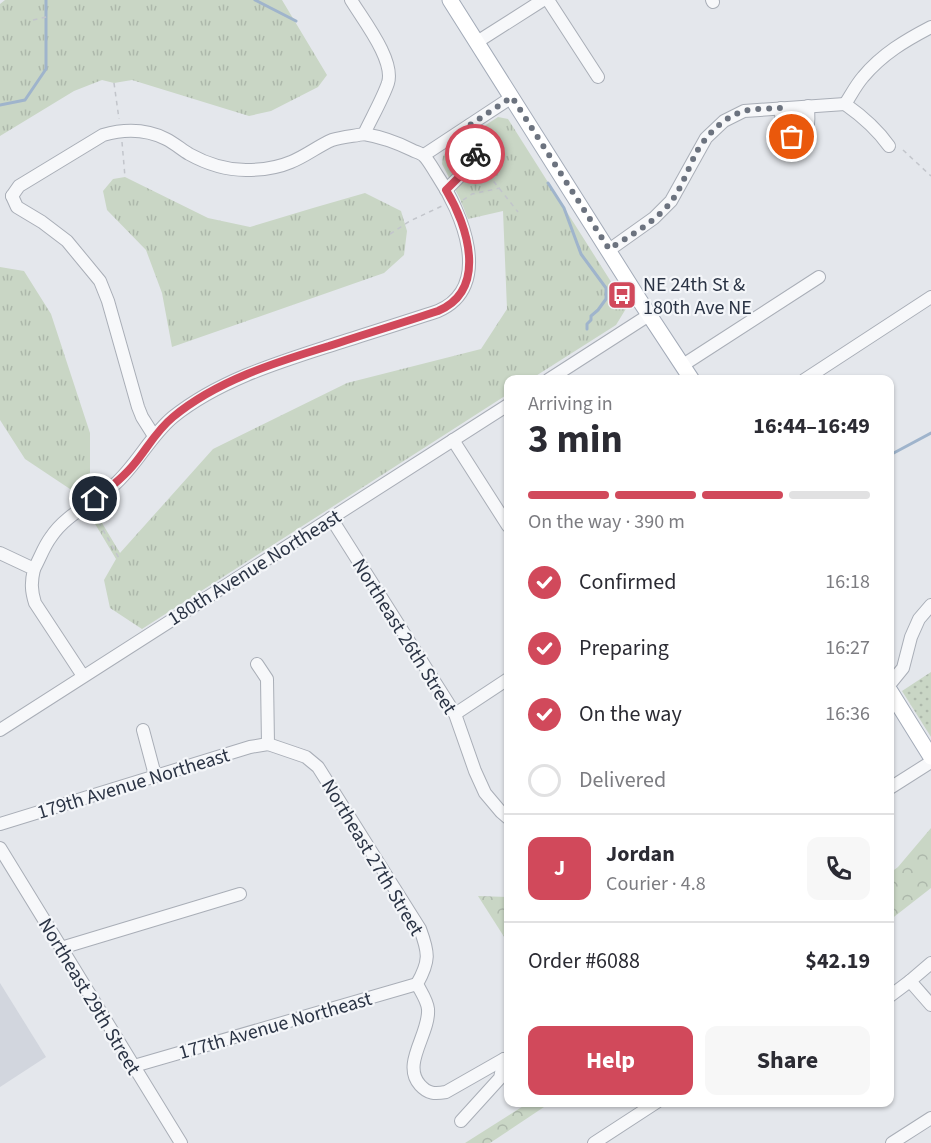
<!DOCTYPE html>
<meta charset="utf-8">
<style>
:root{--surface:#fff;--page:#f7f7f7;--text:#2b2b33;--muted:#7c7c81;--line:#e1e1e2;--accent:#d1495b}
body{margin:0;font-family:"Source Sans 3",sans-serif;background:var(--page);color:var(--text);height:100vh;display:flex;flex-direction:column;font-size:22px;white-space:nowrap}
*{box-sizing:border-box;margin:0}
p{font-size:20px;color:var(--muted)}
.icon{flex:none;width:33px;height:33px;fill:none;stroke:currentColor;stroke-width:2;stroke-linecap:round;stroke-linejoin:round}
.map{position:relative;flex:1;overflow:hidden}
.details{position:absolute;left:504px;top:375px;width:390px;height:732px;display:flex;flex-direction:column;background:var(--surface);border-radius:12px;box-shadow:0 2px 4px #0004}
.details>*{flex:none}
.pin{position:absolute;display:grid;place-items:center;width:51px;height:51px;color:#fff;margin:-26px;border:3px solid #fff;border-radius:50%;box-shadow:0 2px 6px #0007}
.courier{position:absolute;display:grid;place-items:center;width:60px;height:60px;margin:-30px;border:4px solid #d1495b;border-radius:50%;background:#fff;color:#222;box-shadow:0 2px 8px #0007}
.headline em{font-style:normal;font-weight:700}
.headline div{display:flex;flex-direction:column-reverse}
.headline{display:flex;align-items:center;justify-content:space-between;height:102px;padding:0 24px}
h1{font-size:39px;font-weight:700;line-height:45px}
.bar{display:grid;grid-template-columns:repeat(4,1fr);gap:9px 6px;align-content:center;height:72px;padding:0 24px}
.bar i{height:8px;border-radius:4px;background:var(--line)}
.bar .selected{background:var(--accent)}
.bar p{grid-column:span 4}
.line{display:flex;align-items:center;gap:15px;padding:0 24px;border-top:2px solid var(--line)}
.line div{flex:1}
.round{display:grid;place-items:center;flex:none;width:63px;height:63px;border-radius:12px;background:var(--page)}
ol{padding:0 24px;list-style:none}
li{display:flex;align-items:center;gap:18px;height:66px}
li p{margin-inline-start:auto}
li .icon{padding:6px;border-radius:50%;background:var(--accent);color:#fff;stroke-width:4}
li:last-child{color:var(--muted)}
li i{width:33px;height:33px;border:3px solid var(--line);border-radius:50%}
.primary-button{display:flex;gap:12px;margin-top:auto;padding:12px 24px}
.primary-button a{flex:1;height:69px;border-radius:12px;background:var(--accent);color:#fff;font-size:24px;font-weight:700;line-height:69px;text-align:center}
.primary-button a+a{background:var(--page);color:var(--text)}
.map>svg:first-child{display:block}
.built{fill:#d2d6de}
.grass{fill:url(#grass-tufts)}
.forest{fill:url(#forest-crowns)}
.park{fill:url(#park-dots)}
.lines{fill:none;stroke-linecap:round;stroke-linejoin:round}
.stream{stroke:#9fb4cc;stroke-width:3}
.minor-casing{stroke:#a9aeb7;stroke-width:14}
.major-casing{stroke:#a3abb8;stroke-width:17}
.path{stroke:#c2c5cb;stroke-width:1.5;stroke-dasharray:4.5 4.5;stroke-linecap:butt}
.minor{stroke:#f7f8fa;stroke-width:12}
.major{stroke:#fff;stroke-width:15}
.done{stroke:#6c737f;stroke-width:6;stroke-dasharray:0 10.8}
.route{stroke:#d1495b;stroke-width:8}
.labels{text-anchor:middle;stroke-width:4.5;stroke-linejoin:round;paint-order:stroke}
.poi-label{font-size:20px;fill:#2b3445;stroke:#f4f6f9;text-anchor:start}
.street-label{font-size:20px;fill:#2b3445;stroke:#f4f6f9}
</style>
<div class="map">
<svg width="931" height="1143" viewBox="0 0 931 1143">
<defs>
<pattern id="grass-tufts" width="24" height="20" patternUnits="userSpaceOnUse" patternTransform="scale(1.5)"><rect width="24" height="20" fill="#c9d6c5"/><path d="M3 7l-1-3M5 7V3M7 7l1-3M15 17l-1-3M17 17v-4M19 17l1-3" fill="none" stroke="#adb8ab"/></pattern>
<pattern id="forest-crowns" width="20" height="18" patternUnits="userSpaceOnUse" patternTransform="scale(1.5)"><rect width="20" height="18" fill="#c9d6c5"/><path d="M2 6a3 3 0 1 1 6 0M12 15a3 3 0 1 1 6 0" fill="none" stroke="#adb8ab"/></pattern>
<pattern id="park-dots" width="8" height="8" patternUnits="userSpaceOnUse" patternTransform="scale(1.5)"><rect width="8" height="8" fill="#c9d6c5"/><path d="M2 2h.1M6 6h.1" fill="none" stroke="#adb8ab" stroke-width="1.8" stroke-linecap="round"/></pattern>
</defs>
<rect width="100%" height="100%" fill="#e4e7ec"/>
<!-- built -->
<polygon class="built" points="0,983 46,1057 0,1087"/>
<!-- grass -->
<g class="grass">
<polygon points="5,0 282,0 327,75 318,87 271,111 249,116 132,80 114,83 102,80 74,91 0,136 0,4"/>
<polygon points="498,117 508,119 627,307 616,325 531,379 508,380 508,394 142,629 110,608 104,580 116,559 88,512 82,497 25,459 0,420 0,267 24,271 51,314 90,433 90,495 93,508 120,553 213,449 347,383 481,349 507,309 503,211 468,219 460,199 442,164 443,156 449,149"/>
<polygon points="125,177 208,218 250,227 313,208 365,193 401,211 407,231 404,255 384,273 172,347 162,293 146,250 107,210 103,191 113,179"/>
</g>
<!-- forest -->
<g class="forest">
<polygon points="931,828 931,888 890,920 890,873 898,867"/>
<polygon points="478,896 508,897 508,943"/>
<polygon points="528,1103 550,1103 490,1143 465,1143"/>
</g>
<!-- park -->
<polygon class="park" points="931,672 931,737 902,691"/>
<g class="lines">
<!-- stream -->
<g class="stream">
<polyline points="255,0 296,21"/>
<polyline points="0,105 25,100 46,69 46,0"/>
<polyline points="548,183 564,208 581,254 606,288 606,299 598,310 591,316 591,320 587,324 587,329"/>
<polyline points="890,455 931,433"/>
</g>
<!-- minor casing -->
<g class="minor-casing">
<g id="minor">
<polyline points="548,0 598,77"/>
<polyline points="712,0 713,2"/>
<polyline points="477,42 543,0"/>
<path d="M845,104C851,95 856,85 863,77C882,54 906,40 931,27"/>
<path d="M845,104C862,116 877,129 889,146"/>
<path d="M781,108C781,114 781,122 783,128C786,139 801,141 806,131C810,124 808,114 808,106"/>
<polyline points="424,155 512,97"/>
<polyline points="446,190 472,164 478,138 470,125"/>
<path d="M12,196L19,186L103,135C124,129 146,129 166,139C174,143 181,149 189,154C207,164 225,170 246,170C261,170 277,168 291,162C306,156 318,146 332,140C342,137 354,136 364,134"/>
<polyline points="12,196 17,207 42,222 67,241 100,281 108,301 138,407 142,417 154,436"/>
<polyline points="609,250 654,218 671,201 706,138 724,121 744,111 845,104"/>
<polyline points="683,365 819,277"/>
<polyline points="548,380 649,315"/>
<polyline points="804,380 931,297"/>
<polyline points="453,440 508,526"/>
<polyline points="331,518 455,714 475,771 485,793 501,812 508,818"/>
<path d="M0,553L34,569C31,582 31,590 35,603L83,676"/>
<path d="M34,569C40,558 44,546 51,537C66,514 94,503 114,485C137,465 150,436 173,417C218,381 276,363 329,346C366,334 402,323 438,311C494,287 462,212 437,175C433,169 429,161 424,156C421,153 416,152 412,150C396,142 382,137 364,134C371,119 383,98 388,83C395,60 363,20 351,0"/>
<path d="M257,664L267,679L268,744L306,757L318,767L420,929C429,953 430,961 417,984C421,992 427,1000 428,1009C430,1034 401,1064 420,1085C428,1094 435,1094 446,1092L504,1059"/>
<polyline points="890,684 903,668 911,637 919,619 931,605"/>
<polyline points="455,714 508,679"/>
<polyline points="0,730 508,405"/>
<polyline points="143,730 155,775"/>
<polyline points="890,788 931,762"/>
<polyline points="0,824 250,747 268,744"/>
<polyline points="0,848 181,1143"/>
<polyline points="61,948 240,894"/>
<polyline points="910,981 931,1005"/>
<polyline points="890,996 910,981 931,963"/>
<polyline points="134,1066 417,984"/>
<polyline points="461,1121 500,1078 504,1059"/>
<polyline points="594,1143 657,1102"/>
<polyline points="892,1143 931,1118"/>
</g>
</g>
<!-- major casing -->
<g class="major-casing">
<g id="major">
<polyline points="450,0 642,304 692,380"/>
<polyline points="890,691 931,757"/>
</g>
</g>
<!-- path -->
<g class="path">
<polyline points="33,20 50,16"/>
<polyline points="114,83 119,119"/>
<polyline points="122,142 125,177"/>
<polyline points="903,150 931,176"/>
<polyline points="481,169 487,173 518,212"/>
<polyline points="463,200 472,194 500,188"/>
<polyline points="390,234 410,221 442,206"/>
<polyline points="94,514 119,558"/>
</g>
<!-- minor -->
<use href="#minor" class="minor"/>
<!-- major -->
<use href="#major" class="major"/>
</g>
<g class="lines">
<!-- done -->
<path class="done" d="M475,154L478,138L470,125L512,97L609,249C630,236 655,222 671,202C682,187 688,169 696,153C706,135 724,117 744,111C755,108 769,109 781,108C782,120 780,131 792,137"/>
<!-- route -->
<path class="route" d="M95,499C110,488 124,477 135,463C148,447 157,430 173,417C216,381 276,362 329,346C365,334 402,323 438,311C488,290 468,226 446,190L472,164L475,154"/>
</g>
<!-- icons -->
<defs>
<g id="bus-square" transform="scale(1.5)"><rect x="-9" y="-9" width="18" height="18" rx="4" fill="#d1495b" stroke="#f4f6f9"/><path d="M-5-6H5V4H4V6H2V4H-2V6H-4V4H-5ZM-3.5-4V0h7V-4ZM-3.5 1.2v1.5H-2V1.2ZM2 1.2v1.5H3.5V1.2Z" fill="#fff"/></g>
</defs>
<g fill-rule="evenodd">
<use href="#bus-square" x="622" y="295"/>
</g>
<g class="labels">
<!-- poi labels -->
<g class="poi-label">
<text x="643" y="291">NE 24th St &amp;<tspan x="643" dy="23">180th Ave NE</tspan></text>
</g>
<!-- street labels -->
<g class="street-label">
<text transform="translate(254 567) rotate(-32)" y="7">180th Avenue Northeast</text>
<text transform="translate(405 636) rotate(58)" y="7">Northeast 26th Street</text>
<text transform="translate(133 783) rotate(-17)" y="7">179th Avenue Northeast</text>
<text transform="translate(373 857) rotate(59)" y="7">Northeast 27th Street</text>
<text transform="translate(90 996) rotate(59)" y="7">Northeast 29th Street</text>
<text transform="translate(275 1025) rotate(-16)" y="7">177th Avenue Northeast</text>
</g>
</g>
</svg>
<div class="pin" style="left:792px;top:137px;background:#ea580c"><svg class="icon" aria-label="bag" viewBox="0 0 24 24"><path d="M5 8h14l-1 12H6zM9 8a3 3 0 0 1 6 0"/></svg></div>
<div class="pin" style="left:95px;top:499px;background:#1f2937"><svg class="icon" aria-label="home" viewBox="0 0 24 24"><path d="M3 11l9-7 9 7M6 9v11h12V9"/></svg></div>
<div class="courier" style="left:475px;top:154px"><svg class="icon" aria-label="bike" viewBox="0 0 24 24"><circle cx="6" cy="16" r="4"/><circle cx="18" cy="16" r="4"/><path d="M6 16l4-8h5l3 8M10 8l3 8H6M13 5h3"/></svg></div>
<section class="details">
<div class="headline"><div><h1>3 min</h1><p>Arriving in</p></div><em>16:44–16:49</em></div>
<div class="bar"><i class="selected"></i><i class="selected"></i><i class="selected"></i><i></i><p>On the way · 390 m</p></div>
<ol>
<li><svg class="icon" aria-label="check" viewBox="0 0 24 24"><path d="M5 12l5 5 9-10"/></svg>Confirmed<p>16:18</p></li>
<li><svg class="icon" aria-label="check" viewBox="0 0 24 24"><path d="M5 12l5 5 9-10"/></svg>Preparing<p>16:27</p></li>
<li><svg class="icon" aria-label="check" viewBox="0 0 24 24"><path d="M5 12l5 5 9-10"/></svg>On the way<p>16:36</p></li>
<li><i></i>Delivered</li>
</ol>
<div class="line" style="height:108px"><b class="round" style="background:var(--accent);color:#fff">J</b><div><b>Jordan</b><p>Courier · 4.8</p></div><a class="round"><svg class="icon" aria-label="phone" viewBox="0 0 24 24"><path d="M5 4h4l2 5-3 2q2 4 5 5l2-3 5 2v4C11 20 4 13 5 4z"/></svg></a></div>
<div class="line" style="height:78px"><div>Order #6088</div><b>$42.19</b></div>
<div class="primary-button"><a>Help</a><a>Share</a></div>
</section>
</div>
